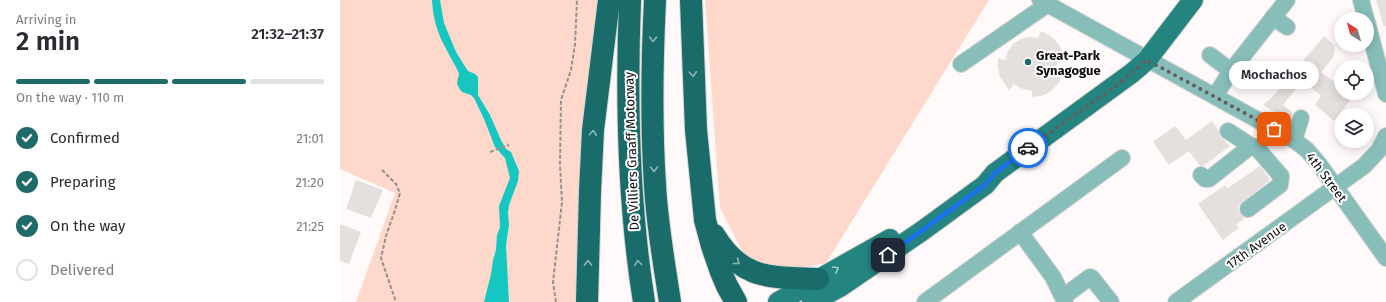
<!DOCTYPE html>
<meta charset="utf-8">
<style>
:root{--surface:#fff;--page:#f2f2f3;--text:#2b2b33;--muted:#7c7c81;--line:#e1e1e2;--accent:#1f6b68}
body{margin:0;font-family:"Fira Sans",sans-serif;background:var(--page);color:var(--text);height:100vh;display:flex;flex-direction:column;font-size:15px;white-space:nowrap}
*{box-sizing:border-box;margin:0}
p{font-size:13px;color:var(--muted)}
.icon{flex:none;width:22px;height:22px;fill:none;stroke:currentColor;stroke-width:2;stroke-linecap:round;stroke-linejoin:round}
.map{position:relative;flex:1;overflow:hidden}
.sheet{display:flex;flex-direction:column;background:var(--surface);width:340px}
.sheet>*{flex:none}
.needle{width:26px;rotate:323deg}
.buttons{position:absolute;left:994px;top:12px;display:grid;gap:8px}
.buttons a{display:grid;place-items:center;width:40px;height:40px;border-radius:50%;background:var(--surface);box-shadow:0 2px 10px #0003;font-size:20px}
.pin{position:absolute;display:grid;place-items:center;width:34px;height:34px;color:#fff;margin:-17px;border-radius:8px;box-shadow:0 2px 6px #0006}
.courier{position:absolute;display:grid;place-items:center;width:40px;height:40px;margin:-20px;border:3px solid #1a73e8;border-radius:50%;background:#fff;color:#222;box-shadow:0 1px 5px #0007}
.bubble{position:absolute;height:28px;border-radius:14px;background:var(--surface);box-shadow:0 2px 10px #0003;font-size:13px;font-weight:600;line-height:28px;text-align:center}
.headline em{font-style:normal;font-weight:600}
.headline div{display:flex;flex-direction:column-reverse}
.headline{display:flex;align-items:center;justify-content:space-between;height:68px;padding:0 16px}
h1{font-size:26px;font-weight:600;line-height:30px}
.bar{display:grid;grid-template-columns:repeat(4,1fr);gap:6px 4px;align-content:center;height:48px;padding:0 16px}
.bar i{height:5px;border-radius:3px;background:var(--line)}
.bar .on{background:var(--accent)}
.bar p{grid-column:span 4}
ol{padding:0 16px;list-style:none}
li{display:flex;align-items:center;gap:12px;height:44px}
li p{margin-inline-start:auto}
li .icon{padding:4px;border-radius:50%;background:var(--accent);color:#fff;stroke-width:4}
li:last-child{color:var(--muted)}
li i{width:22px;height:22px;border:2px solid var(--line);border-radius:50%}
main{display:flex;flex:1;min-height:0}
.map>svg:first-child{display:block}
.green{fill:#fed9cb}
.water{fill:#16c6c0}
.building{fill:#e5e0de}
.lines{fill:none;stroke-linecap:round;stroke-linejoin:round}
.minor-casing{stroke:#d8d4d3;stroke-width:18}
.major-casing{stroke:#d8d4d3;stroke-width:22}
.highway-casing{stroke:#d8d4d3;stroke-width:24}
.path{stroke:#959190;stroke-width:2;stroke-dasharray:4 2;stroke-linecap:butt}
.minor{stroke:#87beba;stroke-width:16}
.major{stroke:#248480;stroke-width:20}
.highway{stroke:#196c69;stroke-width:22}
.oneway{stroke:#8cb6b4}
.oneway2{stroke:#a7cecc}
.done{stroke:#625f5e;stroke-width:4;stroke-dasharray:0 7.2}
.route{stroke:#1a73e8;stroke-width:5}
.poi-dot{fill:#1f6b68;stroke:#fff;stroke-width:1.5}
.labels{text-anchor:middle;stroke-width:4;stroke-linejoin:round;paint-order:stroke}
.poi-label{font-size:13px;font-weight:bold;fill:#0e0c0b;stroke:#fff;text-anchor:start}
.street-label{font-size:13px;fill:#0e0c0b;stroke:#fff}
</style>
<main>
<section class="sheet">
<div class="headline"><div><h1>2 min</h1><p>Arriving in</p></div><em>21:32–21:37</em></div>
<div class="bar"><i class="on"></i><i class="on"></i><i class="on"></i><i></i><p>On the way · 110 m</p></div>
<ol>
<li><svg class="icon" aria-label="check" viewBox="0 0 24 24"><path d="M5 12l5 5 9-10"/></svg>Confirmed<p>21:01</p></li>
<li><svg class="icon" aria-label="check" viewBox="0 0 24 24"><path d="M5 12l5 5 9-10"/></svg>Preparing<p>21:20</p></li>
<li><svg class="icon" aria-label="check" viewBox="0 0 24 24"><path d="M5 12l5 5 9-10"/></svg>On the way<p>21:25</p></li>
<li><i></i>Delivered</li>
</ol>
</section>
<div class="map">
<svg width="1046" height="302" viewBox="0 0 1046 302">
<rect width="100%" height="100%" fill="#fffaf9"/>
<!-- green -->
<g class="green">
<polygon points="0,0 260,0 239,302 16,302 55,193 0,169"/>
<polygon points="365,0 649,0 486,263 447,270 406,258 380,208"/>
</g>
<!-- water -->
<path class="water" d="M92,0H100L104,23L116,52L128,71L135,74L138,77V95L150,115L161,140L166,149L171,152L179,171L178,181L169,205L168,213L169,225L166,245L169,302H144L151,274L153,260L156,250L157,235L160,227L159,206L170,178L165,158L155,147L144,119L134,98L131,95L122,92L119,88L117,83L119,74L118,71C104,44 94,32 92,0Z"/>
<!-- building -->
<g class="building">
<polygon points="1036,0 1046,0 1046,26 1044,27"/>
<polygon points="701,31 712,37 720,46 723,53 717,56 717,65 715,75 722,78 717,85 710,92 701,96 692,97 692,91 680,88 674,84 669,90 660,77 658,67 658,58 665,60 668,51 673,44 681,39 689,37 698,38"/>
<polygon points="984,36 995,46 993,58 981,72 1001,87 1001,93 1008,93 1013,97 994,121 975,105 981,96 963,80 943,105 953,113 948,120 938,112 936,113 923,105 932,97"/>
<polygon points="872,121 879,131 880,136 890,146 863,166 860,166 849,151 829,165 813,142 835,126 846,140"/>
<polygon points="920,166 930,180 899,205 898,209 900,214 905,218 896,225 899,228 883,240 858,204 885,185 888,188"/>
<polygon points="16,180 43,190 31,218 6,209"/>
<polygon points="0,224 21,232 9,264 0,261"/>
</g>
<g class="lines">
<!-- minor casing -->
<g class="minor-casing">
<g id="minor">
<polyline points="700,0 954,140 967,150 979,164 1046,258"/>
<polyline points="1021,0 1026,19"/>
<polyline points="933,17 947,27"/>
<polyline points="1027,22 1046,94"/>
<polyline points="870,55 891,71"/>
<polyline points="621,64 708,4"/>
<polyline points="875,96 891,71 947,0"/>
<polyline points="888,131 911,146"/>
<polyline points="954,140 961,118"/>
<polyline points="861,175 865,179 869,179 911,146 916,147 941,176 940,185 908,209"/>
<polyline points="680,232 713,277 725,302"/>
<polyline points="723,297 750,277 752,278 771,302"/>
<polyline points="585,302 782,158"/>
<polyline points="836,302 1024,166 1039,150 1046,136"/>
</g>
</g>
<!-- major casing -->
<g class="major-casing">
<g id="major">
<polyline points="438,302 550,239"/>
<polyline points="472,302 500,287 582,231 645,185 655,173 792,73 807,60 853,0"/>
</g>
</g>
<!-- highway casing -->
<g class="highway-casing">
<g id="highway">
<path d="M290,0C286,101 288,202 304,302"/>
<path d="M315,0C312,61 311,124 315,185C317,224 324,263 330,302"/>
<polyline points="351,0 356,130 365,220 372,246 381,272 387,286 396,302"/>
<path d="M374,235C402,281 431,277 478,279"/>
<polyline points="247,302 250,191 253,130 269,0"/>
</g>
</g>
<!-- path -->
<g class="path">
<polyline points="150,152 169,145"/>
<polyline points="42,170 56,184 60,193 55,210 46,236 41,258 56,302"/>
<polyline points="216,302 213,282 222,202 220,165 221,100 231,70 235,44 237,0"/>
</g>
<!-- minor -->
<use href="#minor" class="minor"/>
<!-- major -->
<use href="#major" class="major"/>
<!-- highway -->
<use href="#highway" class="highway"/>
</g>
<!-- one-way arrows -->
<defs><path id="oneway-chevron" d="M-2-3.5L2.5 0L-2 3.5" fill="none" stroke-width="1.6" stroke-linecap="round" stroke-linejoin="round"/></defs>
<g class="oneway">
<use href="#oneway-chevron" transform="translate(313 39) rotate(92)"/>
<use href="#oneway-chevron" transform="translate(353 74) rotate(87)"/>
<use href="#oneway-chevron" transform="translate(253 133) rotate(-86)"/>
<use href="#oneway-chevron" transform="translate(314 169) rotate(89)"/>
<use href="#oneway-chevron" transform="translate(397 262) rotate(38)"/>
<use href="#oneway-chevron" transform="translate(248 263) rotate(-89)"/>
<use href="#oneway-chevron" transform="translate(298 263) rotate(-98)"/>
</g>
<use class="oneway2" href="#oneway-chevron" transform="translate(496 269) rotate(-30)"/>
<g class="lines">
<!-- done -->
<polyline class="done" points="688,148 773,88 807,60 934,129"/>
<!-- route -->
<polyline class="route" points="548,255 645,185 655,173 688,148"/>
</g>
<!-- markers -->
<circle class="poi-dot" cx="688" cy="62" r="4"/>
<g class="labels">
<!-- poi labels -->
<g class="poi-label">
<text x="696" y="60">Great-Park<tspan x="696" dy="15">Synagogue</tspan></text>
</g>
<!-- street labels -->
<g class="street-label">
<text transform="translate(291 151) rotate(-92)" y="5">De Villiers Graaff Motorway</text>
<text transform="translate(987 177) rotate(53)" y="5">4th Street</text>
<text transform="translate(916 245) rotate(-36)" y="5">17th Avenue</text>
</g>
</g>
</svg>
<div class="buttons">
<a><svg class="needle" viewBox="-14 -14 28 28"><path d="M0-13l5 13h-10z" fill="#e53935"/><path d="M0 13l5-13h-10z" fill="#7c7c81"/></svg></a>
<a><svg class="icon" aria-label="locate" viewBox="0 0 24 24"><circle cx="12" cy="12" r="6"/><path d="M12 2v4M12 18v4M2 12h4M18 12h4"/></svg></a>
<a><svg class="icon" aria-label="layers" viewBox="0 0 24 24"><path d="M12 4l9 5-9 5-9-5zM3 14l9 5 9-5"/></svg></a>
</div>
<div class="pin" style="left:934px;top:129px;background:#ea580c"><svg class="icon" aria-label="bag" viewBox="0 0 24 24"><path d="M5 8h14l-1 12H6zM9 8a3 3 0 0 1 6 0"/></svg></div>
<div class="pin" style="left:548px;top:255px;background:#1f2937"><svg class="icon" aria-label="home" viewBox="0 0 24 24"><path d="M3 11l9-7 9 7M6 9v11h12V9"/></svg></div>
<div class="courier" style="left:688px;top:148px"><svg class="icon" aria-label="car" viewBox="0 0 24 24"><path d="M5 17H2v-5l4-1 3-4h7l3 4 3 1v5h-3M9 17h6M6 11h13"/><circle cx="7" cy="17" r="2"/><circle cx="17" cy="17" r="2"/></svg></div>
<div class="bubble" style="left:889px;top:61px;width:90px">Mochachos</div>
</div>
</main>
